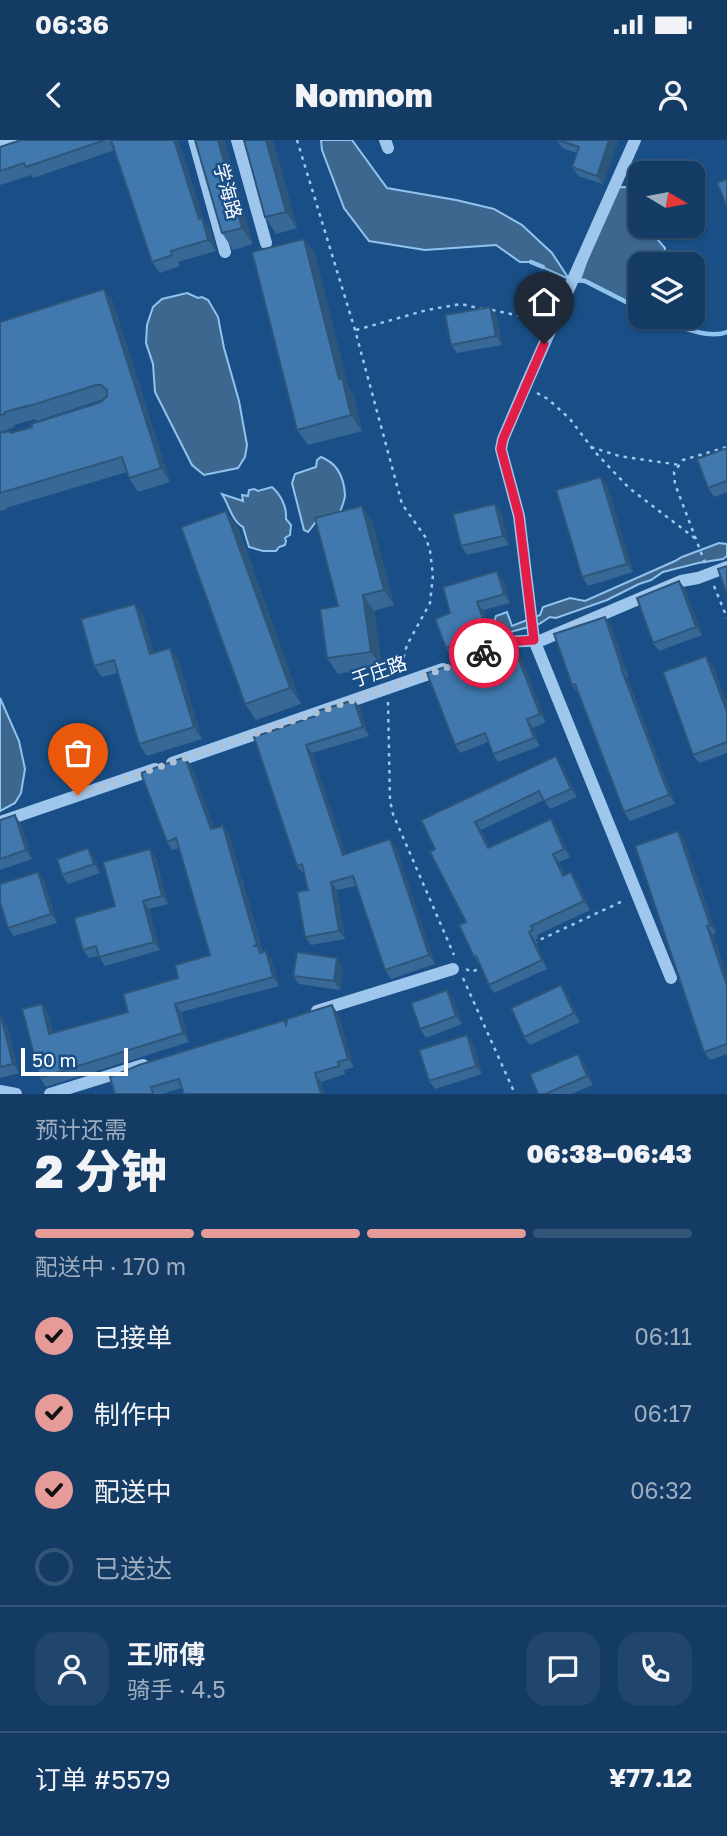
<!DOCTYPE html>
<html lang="zh">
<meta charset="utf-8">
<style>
:root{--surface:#133b64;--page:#20466d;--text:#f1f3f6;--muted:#9dadbf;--line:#325578;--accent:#e69b98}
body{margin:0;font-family:"Golos Text","Noto Sans SC",sans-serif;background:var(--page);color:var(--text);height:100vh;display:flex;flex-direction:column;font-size:26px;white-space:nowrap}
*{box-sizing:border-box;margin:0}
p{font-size:23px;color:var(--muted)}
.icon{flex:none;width:38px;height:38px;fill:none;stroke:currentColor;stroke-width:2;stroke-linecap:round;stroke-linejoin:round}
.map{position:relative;height:954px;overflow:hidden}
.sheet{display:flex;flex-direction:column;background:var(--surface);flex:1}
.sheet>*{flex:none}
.needle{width:46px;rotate:100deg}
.controls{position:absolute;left:628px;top:21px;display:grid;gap:14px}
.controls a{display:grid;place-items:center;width:77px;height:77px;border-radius:14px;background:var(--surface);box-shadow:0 2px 5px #0004,0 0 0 2px var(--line);font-size:35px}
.scale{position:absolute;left:21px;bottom:18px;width:107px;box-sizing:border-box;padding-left:7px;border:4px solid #fff;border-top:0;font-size:19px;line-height:24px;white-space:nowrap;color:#fff;-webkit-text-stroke:5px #194f86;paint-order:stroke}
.pin{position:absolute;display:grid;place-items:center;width:60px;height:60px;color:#fff;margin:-72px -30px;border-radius:50% 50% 50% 0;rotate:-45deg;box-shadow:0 0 7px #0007}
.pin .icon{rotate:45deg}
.courier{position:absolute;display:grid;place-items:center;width:70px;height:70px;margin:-35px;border:5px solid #e11d48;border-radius:50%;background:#fff;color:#222;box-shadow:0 2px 9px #0007}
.headline em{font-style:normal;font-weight:800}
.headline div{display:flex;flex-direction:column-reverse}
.headline{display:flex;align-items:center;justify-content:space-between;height:119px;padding:0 35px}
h1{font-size:46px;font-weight:800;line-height:52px}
.bar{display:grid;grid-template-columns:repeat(4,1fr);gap:10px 7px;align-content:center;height:84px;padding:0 35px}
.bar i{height:9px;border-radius:5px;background:var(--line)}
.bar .selected{background:var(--accent)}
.bar p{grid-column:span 4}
.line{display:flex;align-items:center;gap:18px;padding:0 35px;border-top:2px solid var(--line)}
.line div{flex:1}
.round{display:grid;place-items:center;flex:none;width:74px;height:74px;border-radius:21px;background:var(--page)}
ol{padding:0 35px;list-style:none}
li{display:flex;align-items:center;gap:21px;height:77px}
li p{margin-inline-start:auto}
li .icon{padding:7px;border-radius:50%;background:var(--accent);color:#111;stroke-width:4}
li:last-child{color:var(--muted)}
li i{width:38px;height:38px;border:4px solid var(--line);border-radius:50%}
.status{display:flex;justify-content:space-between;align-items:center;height:49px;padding:0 35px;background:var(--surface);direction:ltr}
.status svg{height:19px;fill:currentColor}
header{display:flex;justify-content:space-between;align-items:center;height:91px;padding:0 35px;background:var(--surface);font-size:32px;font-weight:800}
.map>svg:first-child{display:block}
.water{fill:#3e678f;stroke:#91c3ef;stroke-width:2}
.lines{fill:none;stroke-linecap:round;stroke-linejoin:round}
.stream{stroke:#91c3ef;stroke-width:4.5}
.path{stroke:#9fc7ed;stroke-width:2.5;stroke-dasharray:3.5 5;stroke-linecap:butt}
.minor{stroke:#9fc7ed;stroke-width:12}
.wall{fill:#386896}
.shaded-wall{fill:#2e557a}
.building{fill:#4179af;stroke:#2e557a;stroke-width:2}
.done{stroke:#aec1d5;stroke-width:7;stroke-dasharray:0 12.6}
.route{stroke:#e11d48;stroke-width:9}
.labels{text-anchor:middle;stroke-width:5;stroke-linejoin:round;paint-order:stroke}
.street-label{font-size:19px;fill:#fff;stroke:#194f86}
</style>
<div class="status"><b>06:36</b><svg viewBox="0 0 49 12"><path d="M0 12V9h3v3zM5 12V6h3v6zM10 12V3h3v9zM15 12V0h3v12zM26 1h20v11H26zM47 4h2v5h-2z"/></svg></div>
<header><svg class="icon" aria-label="back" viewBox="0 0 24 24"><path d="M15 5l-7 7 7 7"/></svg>Nomnom<svg class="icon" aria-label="person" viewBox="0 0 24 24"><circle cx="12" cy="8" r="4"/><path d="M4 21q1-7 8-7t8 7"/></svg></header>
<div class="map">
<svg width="727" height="954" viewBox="0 0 727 954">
<rect width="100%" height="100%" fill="#194f86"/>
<!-- water -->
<g class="water">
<polygon points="321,0 352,0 387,48 456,60 494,69 522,85 552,113 569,139 531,122 520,122 496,105 425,110 369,101 344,68 322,10"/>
<polygon points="624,47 640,49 640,86 646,86 665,108 663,121 664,124 640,124 640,169 585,141 580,140 612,48"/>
<polygon points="187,153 198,158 202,157 208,160 218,177 224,208 239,261 247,305 245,317 238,328 204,335 192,325 155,252 153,224 146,203 147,185 153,167 162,159"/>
<path d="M321,317C337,323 344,337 345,355C345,360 342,366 340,372L315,383L308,392L304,390L292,343L295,334L316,327L317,320Z"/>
<path d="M272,347C281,355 287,367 286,379L291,385L290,395L285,398L286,401L285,405L279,407L276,411H263L249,407L243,387C232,381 229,365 222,354L243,361L242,355L248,356L249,350L254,349L258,351Z"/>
<path d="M719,403L727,404V416L723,419L698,423L663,432L651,440L639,444L607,460L556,478L550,477L539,484L500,495C493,490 493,483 496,476L507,472L512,486L540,475L543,467L570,458L585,461L675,421L682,417Z"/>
<polygon points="0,558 19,601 25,629 21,653 15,663 0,671"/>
</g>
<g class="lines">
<!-- stream -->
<g class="stream">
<polyline points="531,122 543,127"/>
<polyline points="574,140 585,141 640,169"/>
<path d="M656,177C675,185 708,200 727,192"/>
</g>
<!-- path -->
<g class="path">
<polyline points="297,0 355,190 402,364 426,398 430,411 433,435 430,463 407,505 400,530"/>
<polyline points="492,170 540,180"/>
<polyline points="356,190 427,170 461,164 482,169"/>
<polyline points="537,253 548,259 570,279 595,312 629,348 696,399"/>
<polyline points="591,307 619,316 680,325"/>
<polyline points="705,423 675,344 674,332 683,320 727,307"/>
<polyline points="714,446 727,478"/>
<polyline points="388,562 390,661 393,674 454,815"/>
<polyline points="533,803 625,760"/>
<polyline points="466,829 472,832 482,827"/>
<polyline points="463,838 515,954"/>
</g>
<!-- minor -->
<g class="minor">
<polyline points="194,0 225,112"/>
<polyline points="237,0 266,103"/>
<polyline points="385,0 388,8"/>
<polyline points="635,0 526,245 503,299 501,309 519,376 534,500 671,838"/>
<polyline points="0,6 19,0"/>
<polyline points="492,509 507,502 542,500 681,441 698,438 727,427"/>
<polyline points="172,623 443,529"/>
<polyline points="0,682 155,629"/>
<polyline points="317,871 453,829"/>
<polyline points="0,951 16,954"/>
<polyline points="50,954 143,925"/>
</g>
</g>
<!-- wall -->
<g class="wall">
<polygon points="21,0 178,0 204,81 210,89 216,111 178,122 180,126 160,133 152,122 115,10 33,38 31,35 0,45 0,7"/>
<polygon points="195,0 253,104 233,110 222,93"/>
<polygon points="244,0 273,0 297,88 276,94 265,77"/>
<polygon points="557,0 618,0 603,44 578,36 572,27 577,13 562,8"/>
<polygon points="304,99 315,114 348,247 353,254 362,291 308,305 297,290"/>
<polygon points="113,162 170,342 138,352 129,338 127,332 6,368 7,369 0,371 0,293 10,291 12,293 32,287 101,262 104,259 36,281 35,279 14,285 15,287 0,292 0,182"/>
<polygon points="490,167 496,175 502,205 457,213 451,205"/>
<polygon points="727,308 727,352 714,357 708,348"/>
<polygon points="607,345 633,432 588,446 582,437"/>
<polygon points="495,364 501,372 509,405 467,415 461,406"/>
<polygon points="372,381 394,465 374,471 382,527 338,534 327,518"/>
<polygon points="238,387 301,564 256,580 245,564"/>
<polygon points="503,440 510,463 483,470 493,499 451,517 446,508 450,473"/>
<polygon points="679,441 685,449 702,495 659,511 653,503"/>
<polygon points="143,475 154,513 178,519 202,599 147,616 139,604 118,533 102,537 94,526"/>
<polygon points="611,485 628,536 627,537 675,664 630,681 624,672 578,554 572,545"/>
<polygon points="512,502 518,510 546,582 533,588 540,606 498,622 493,614 488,602 460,613 455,605 466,520"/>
<polygon points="712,524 727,564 727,613 699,623 693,615"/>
<polygon points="354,560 360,568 369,596 312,613 346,714 396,708 435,824 391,839 385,830 356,746 337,750 345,799 311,805 305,797 308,750 304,734 297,726 254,597 315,576"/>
<polygon points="191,625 214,688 223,686 229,694 263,812 266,811 272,820 279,846 181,872 189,902 46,947 40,938 42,864 47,872 53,893 128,872 210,815 179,708 172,710 167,702"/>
<polygon points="562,625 577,657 550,669 544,660 481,690 490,708 557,688 570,717 559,722 565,735 577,741 590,770 537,795 538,798 535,800 547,829 494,853 489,845 479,824 474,817 466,782 435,709 421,680"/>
<polygon points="0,680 21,684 32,719 0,730"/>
<polygon points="678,691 684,700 716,793 713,794 727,837 727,914 710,920 704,912"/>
<polygon points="94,717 100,733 68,744 62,735"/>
<polygon points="156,718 168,764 149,769 160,810 105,826 99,816 89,818 83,810"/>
<polygon points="38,732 44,741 57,783 14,796 8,788"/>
<polygon points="343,827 340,850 299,844 293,836"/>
<polygon points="561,845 567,854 580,882 530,905 524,897"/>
<polygon points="453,858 462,884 426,898 420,889"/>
<polygon points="332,865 338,874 354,927 344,930 345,934 321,942 324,954 184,954 182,948 162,954 115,954 285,880 287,883"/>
<polygon points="0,877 7,886 19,933 0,938"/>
<polygon points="467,895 473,904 482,934 435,949 429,941"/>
<polygon points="584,922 593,945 571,954 538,954"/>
</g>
<!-- shaded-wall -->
<g class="shaded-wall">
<polygon points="174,0 178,0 204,81 210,89 216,111 208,100 199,79"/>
<polygon points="218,0 225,0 253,104 242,88"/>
<polygon points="266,0 273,0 297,88 286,72"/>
<polygon points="609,0 618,0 603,44 597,36"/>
<polygon points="304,99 315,114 348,247 353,254 362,291 351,275 339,239"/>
<polygon points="104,149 113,162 170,342 161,328"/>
<polygon points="490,167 496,175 502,205 496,196"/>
<polygon points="601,337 607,345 633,432 627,424"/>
<polygon points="495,364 501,372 509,405 503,396"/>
<polygon points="362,366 372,381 394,465 384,450"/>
<polygon points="226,371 238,387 301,564 290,548"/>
<polygon points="497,431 503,440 510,463 504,454"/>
<polygon points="679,441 685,449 702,495 696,487"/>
<polygon points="363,455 374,471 382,527 371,512"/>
<polygon points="477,462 483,470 493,499 487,490"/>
<polygon points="135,464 143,475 158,525 150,514"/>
<polygon points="605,477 611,485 628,536 622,528"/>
<polygon points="512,502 518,510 546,582 540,574"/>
<polygon points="170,508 178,519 202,599 194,587"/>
<polygon points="706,516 712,524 727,564 727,572"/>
<polygon points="621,528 627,537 675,664 669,655"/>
<polygon points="354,560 360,568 369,596 363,587"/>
<polygon points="527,579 533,588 540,606 534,598"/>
<polygon points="306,605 312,613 349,723 343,715"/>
<polygon points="556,616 562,625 577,657 571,649"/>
<polygon points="185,617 191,625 217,697 211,689"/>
<polygon points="15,675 21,684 32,719 26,710"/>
<polygon points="551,679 557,688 570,717 564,709"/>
<polygon points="475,682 481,690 494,717 488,708"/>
<polygon points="223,686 229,694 263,813 257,805"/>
<polygon points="678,691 684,700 716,793 710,785"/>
<polygon points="390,699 396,708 435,824 429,815"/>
<polygon points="88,708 94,717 100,733 94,724"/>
<polygon points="150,709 156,718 168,764 162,756"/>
<polygon points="553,714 559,722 569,744 563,736"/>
<polygon points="38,732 44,741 57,783 51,774"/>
<polygon points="571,732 577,741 590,770 584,761"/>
<polygon points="331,742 337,750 345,799 339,791"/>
<polygon points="143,761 149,769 160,810 154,802"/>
<polygon points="707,786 713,794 727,837 727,846"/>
<polygon points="529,792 535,800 547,829 542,820"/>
<polygon points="266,811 272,820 279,846 273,837"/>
<polygon points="337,818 343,827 340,850 334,841"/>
<polygon points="561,845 567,854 580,882 574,873"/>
<polygon points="447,850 453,858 462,884 456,876"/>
<polygon points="42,864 47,872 55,902 49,894"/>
<polygon points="175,864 181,872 189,902 183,893"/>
<polygon points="332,865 338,874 354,927 348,919"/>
<polygon points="1,877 7,886 19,933 13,924"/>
<polygon points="467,895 473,904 482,934 476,926"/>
<polygon points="578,914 584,922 593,945 587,936"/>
<polygon points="315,933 321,942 324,954 321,954"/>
</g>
<!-- building -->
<g class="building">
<polygon points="21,0 105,0 26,27 24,23 0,31 0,7"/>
<polygon points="111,0 174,0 199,79 202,78 208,100 171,111 172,115 152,122"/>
<polygon points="195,0 218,0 242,88 222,93"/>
<polygon points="244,0 266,0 286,72 265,77"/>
<polygon points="558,0 609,0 597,36 572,27 579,7"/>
<polygon points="727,39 727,67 717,43"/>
<polygon points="304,99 339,239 342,238 351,275 297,290 252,112"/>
<polygon points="104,149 161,328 129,338 122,317 0,353 0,293 10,291 11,293 32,287 31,284 101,262 107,256 107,250 101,245 96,245 26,267 26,266 5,272 5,274 0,275 0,182"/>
<polygon points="490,167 496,196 451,205 445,175"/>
<polygon points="727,308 727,341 708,348 697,319"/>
<polygon points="601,337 627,424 582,437 556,350"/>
<polygon points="495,364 503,396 461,406 453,374"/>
<polygon points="362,366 384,450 363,455 371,512 327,518 320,469 338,466 315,378"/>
<polygon points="226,371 290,548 245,564 181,387"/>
<polygon points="727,426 727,455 718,429"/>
<polygon points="497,431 504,454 477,462 487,490 446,508 435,479 450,473 443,447"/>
<polygon points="679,441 696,487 653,503 637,458"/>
<polygon points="135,464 150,514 170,508 194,587 139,604 114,520 94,526 81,479"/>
<polygon points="605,477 622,528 621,528 669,655 624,672 575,544 572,545 554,494"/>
<polygon points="503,502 512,502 540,574 527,579 534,598 493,614 485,593 455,605 427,533 466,520"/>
<polygon points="706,516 727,572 727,602 693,615 663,532"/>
<polygon points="354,560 363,587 306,605 343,715 390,699 429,815 385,830 353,736 331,742 339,791 305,797 297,752 308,750 302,724 297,726 254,597 315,576 314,572"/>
<polygon points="556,616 571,649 544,661 539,651 475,682 488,708 551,679 564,709 553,714 563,736 571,732 584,761 531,786 533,790 529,792 542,820 489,845 476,816 474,817 459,785 466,782 430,712 435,709 421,680"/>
<polygon points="185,617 211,689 223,686 257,805 253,806 258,806 260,813 266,811 273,837 175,864 183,893 40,938 22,869 42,864 49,894 128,872 123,854 178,838 175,825 210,815 176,698 167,702 141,633"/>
<polygon points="15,675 26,710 0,719 0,680"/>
<polygon points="678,691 710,785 707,786 727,846 727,904 704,912 635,706"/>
<polygon points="88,708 94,724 62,735 57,719"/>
<polygon points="150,709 162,756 143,761 154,802 99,817 96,806 83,810 74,778 115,766 103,722"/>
<polygon points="38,732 51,774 8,788 0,762 0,744"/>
<polygon points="297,812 337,818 334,841 293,836"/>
<polygon points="561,845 574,873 524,897 511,868"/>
<polygon points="447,850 456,876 420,889 411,863"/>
<polygon points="332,865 348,919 338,922 339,926 315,933 321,954 184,954 179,939 151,947 153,954 115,954 110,937 139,925 285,880 286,886 287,879"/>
<polygon points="0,877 1,877 13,924 0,927"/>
<polygon points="467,895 476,926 429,941 419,910"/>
<polygon points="578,914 587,936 545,954 538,954 530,934"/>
</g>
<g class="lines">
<!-- done -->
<polyline class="done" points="78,655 469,520 484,513"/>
<!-- route -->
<polyline class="route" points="484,513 507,502 534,500 519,376 501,309 503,299 544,204"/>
</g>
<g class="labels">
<!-- street labels -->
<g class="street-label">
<text transform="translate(228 51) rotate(75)" y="7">学海路</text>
<text transform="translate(379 531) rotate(-19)" y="7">于庄路</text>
</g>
</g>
</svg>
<div class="controls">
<a><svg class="needle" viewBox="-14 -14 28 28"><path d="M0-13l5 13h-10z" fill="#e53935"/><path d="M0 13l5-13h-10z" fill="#9dadbf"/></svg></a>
<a><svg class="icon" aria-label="layers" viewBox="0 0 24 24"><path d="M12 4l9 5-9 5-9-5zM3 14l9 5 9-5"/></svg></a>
</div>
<div class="scale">50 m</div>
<div class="pin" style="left:78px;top:655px;background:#ea580c"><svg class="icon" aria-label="bag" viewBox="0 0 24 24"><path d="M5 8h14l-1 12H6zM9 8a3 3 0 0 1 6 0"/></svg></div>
<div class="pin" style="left:544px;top:204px;background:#1f2937"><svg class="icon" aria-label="home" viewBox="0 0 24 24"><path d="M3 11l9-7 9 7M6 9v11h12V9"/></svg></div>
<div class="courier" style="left:484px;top:513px"><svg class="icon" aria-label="bike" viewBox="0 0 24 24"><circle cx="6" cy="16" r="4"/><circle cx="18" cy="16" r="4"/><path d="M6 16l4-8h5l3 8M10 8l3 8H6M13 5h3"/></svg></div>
</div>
<section class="sheet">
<div class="headline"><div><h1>2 分钟</h1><p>预计还需</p></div><em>06:38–06:43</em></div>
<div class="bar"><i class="selected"></i><i class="selected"></i><i class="selected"></i><i></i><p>配送中 · 170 m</p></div>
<ol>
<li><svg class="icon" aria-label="check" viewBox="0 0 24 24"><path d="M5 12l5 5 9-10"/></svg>已接单<p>06:11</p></li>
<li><svg class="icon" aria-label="check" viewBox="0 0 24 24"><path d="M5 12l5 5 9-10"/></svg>制作中<p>06:17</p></li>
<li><svg class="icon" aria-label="check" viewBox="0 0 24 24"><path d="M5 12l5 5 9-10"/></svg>配送中<p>06:32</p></li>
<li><i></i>已送达</li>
</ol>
<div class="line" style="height:126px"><a class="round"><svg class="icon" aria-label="person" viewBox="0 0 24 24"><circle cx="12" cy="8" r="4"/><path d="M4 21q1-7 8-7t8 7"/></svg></a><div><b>王师傅</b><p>骑手 · 4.5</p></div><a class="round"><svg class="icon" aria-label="chat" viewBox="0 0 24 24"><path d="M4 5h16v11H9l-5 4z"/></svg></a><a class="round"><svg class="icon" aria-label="phone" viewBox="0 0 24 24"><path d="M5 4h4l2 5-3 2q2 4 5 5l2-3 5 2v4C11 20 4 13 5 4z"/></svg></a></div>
<div class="line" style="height:91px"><div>订单 #5579</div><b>¥77.12</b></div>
</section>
